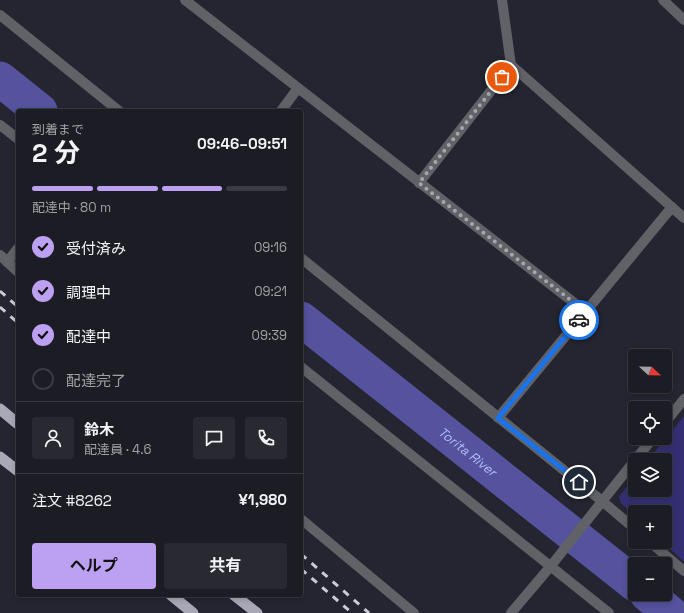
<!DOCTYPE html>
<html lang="ja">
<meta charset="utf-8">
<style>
:root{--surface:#1c1c25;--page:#292932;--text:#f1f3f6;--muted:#a0a1a7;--line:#3a3a42;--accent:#bca0f2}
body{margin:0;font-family:"Space Grotesk","Noto Sans JP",sans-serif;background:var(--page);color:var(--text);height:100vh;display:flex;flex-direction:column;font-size:15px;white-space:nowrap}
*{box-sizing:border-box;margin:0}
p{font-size:13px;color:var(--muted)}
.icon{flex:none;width:22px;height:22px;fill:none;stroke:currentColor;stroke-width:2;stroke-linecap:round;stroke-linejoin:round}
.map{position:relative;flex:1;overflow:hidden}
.drawer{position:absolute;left:16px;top:109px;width:287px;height:488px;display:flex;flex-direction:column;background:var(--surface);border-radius:4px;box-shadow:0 2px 6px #0003,0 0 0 1px var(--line)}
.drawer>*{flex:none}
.needle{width:26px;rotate:112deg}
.buttons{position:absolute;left:628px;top:349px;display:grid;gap:8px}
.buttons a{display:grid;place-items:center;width:44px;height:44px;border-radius:4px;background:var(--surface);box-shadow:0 2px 6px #0003,0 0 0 1px var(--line);font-size:20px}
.pin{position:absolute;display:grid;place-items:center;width:34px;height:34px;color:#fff;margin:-17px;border:2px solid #fff;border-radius:50%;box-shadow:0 1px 4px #0007}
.courier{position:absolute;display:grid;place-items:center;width:40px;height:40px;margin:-20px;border:3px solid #1a73e8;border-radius:50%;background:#fff;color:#222;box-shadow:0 1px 5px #0007}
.summary em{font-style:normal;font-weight:700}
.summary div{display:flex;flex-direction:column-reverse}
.summary{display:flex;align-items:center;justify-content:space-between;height:68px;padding:0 16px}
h1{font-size:26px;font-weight:700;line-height:30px}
.bar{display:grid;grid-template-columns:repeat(4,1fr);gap:6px 4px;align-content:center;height:48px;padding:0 16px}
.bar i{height:5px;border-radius:3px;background:var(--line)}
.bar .current{background:var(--accent)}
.bar p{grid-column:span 4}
.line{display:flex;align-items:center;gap:10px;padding:0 16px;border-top:1px solid var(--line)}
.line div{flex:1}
.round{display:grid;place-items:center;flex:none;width:42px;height:42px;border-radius:4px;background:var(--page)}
ol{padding:0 16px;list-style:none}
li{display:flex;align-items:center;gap:12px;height:44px}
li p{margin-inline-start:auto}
li .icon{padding:4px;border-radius:50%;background:var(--accent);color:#111;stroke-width:4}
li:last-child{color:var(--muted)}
li i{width:22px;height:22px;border:2px solid var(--line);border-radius:50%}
.primary-button{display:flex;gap:8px;margin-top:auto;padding:8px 16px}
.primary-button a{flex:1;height:46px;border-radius:4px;background:var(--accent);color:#111;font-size:16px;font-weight:700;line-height:46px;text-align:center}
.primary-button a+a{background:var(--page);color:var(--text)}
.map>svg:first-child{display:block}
.green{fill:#342f72}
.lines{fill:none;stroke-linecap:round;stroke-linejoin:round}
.river{stroke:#55529e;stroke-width:35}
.minor{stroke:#616268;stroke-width:10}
.tertiary{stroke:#616268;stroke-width:10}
.trunk{stroke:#a8a8b7;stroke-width:11}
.rail{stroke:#cbccd5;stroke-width:3;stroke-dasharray:7 7;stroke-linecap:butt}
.done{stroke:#a5a6af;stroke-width:4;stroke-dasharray:0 7.2}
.route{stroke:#1a73e8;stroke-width:5}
.labels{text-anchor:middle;stroke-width:3;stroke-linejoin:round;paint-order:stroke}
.water-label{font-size:13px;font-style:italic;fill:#b8bafa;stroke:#0f0f14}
</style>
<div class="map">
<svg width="684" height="613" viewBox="0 0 684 613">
<rect width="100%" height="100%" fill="#252531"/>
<!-- green -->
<polygon class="green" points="684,416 684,562 663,542 665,542 665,512 635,512 635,516 621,503 619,497 635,476 635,490 665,490 665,460 648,460"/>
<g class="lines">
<!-- river -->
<g class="river">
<polyline points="0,79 40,111"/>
<path id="s1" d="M301,319L635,584"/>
<polyline points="647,594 670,613"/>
</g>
<!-- minor -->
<g class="minor">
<polyline points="185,0 586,312"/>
<polyline points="502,0 511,65 684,218"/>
<polyline points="0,15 119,111"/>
<polyline points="281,111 298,88"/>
<polyline points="0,125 18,139"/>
<polyline points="419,183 511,65"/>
<polyline points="0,255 18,272"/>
<polyline points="301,258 602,501 635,529"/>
<polyline points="7,262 18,248"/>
<polyline points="301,367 609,613"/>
<polyline points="498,418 672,207"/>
<polyline points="665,423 684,399"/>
<polyline points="635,460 653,438"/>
<polyline points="301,519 414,613"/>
<polyline points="650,542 684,571"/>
<polyline points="511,613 550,567 635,460"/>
</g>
<!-- tertiary -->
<polyline class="tertiary" points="663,0 684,20"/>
<!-- trunk -->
<g class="trunk">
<polyline points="0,409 18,424"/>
<polyline points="0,457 18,471"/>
<polyline points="171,595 193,613"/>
<polyline points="234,595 257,613"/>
</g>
<!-- rail -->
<g class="rail">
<polyline points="0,291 18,307"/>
<polyline points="0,307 18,323"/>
<polyline points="301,554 369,613"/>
<polyline points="301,569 352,613"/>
</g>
</g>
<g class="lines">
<!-- done -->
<polyline class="done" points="502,77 419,183 586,312 579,320"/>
<!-- route -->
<polyline class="route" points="579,320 498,418 579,482"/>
</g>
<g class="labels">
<!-- water labels -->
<g class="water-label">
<text dy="5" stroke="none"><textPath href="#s1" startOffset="213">Torita River</textPath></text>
</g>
</g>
</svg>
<div class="buttons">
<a><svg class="needle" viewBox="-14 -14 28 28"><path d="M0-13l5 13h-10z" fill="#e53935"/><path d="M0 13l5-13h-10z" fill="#a0a1a7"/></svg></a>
<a><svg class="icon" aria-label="locate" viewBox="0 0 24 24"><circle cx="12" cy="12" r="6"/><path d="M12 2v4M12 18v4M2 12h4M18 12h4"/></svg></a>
<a><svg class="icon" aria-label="layers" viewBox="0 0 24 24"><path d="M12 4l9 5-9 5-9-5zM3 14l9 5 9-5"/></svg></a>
<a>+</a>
<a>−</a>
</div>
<div class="pin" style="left:502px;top:77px;background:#ea580c"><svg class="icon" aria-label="bag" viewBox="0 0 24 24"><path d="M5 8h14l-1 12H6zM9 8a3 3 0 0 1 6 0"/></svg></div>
<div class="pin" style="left:579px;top:482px;background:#1f2937"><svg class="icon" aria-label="home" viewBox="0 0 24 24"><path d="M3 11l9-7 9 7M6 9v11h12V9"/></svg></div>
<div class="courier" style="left:579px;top:320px"><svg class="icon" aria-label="car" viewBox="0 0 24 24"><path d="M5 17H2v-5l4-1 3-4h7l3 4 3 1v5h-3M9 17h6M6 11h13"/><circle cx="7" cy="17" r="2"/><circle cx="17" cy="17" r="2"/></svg></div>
<section class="drawer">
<div class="summary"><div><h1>2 分</h1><p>到着まで</p></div><em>09:46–09:51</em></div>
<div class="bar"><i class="current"></i><i class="current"></i><i class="current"></i><i></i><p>配達中 · 80 m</p></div>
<ol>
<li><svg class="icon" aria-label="check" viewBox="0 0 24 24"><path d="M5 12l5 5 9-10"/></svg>受付済み<p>09:16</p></li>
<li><svg class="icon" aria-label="check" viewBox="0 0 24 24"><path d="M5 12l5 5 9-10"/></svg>調理中<p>09:21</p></li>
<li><svg class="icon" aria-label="check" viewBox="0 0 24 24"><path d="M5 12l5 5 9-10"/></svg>配達中<p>09:39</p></li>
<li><i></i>配達完了</li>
</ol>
<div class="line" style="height:72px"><a class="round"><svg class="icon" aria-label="person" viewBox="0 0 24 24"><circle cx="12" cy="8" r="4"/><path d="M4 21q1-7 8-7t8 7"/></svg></a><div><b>鈴木</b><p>配達員 · 4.6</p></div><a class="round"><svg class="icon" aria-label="chat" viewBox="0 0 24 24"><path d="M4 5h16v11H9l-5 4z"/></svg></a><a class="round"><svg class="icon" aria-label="phone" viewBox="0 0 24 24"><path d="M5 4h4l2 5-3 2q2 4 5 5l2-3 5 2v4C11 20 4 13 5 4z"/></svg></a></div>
<div class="line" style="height:52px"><div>注文 #8262</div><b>¥1,980</b></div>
<div class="primary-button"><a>ヘルプ</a><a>共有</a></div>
</section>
</div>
